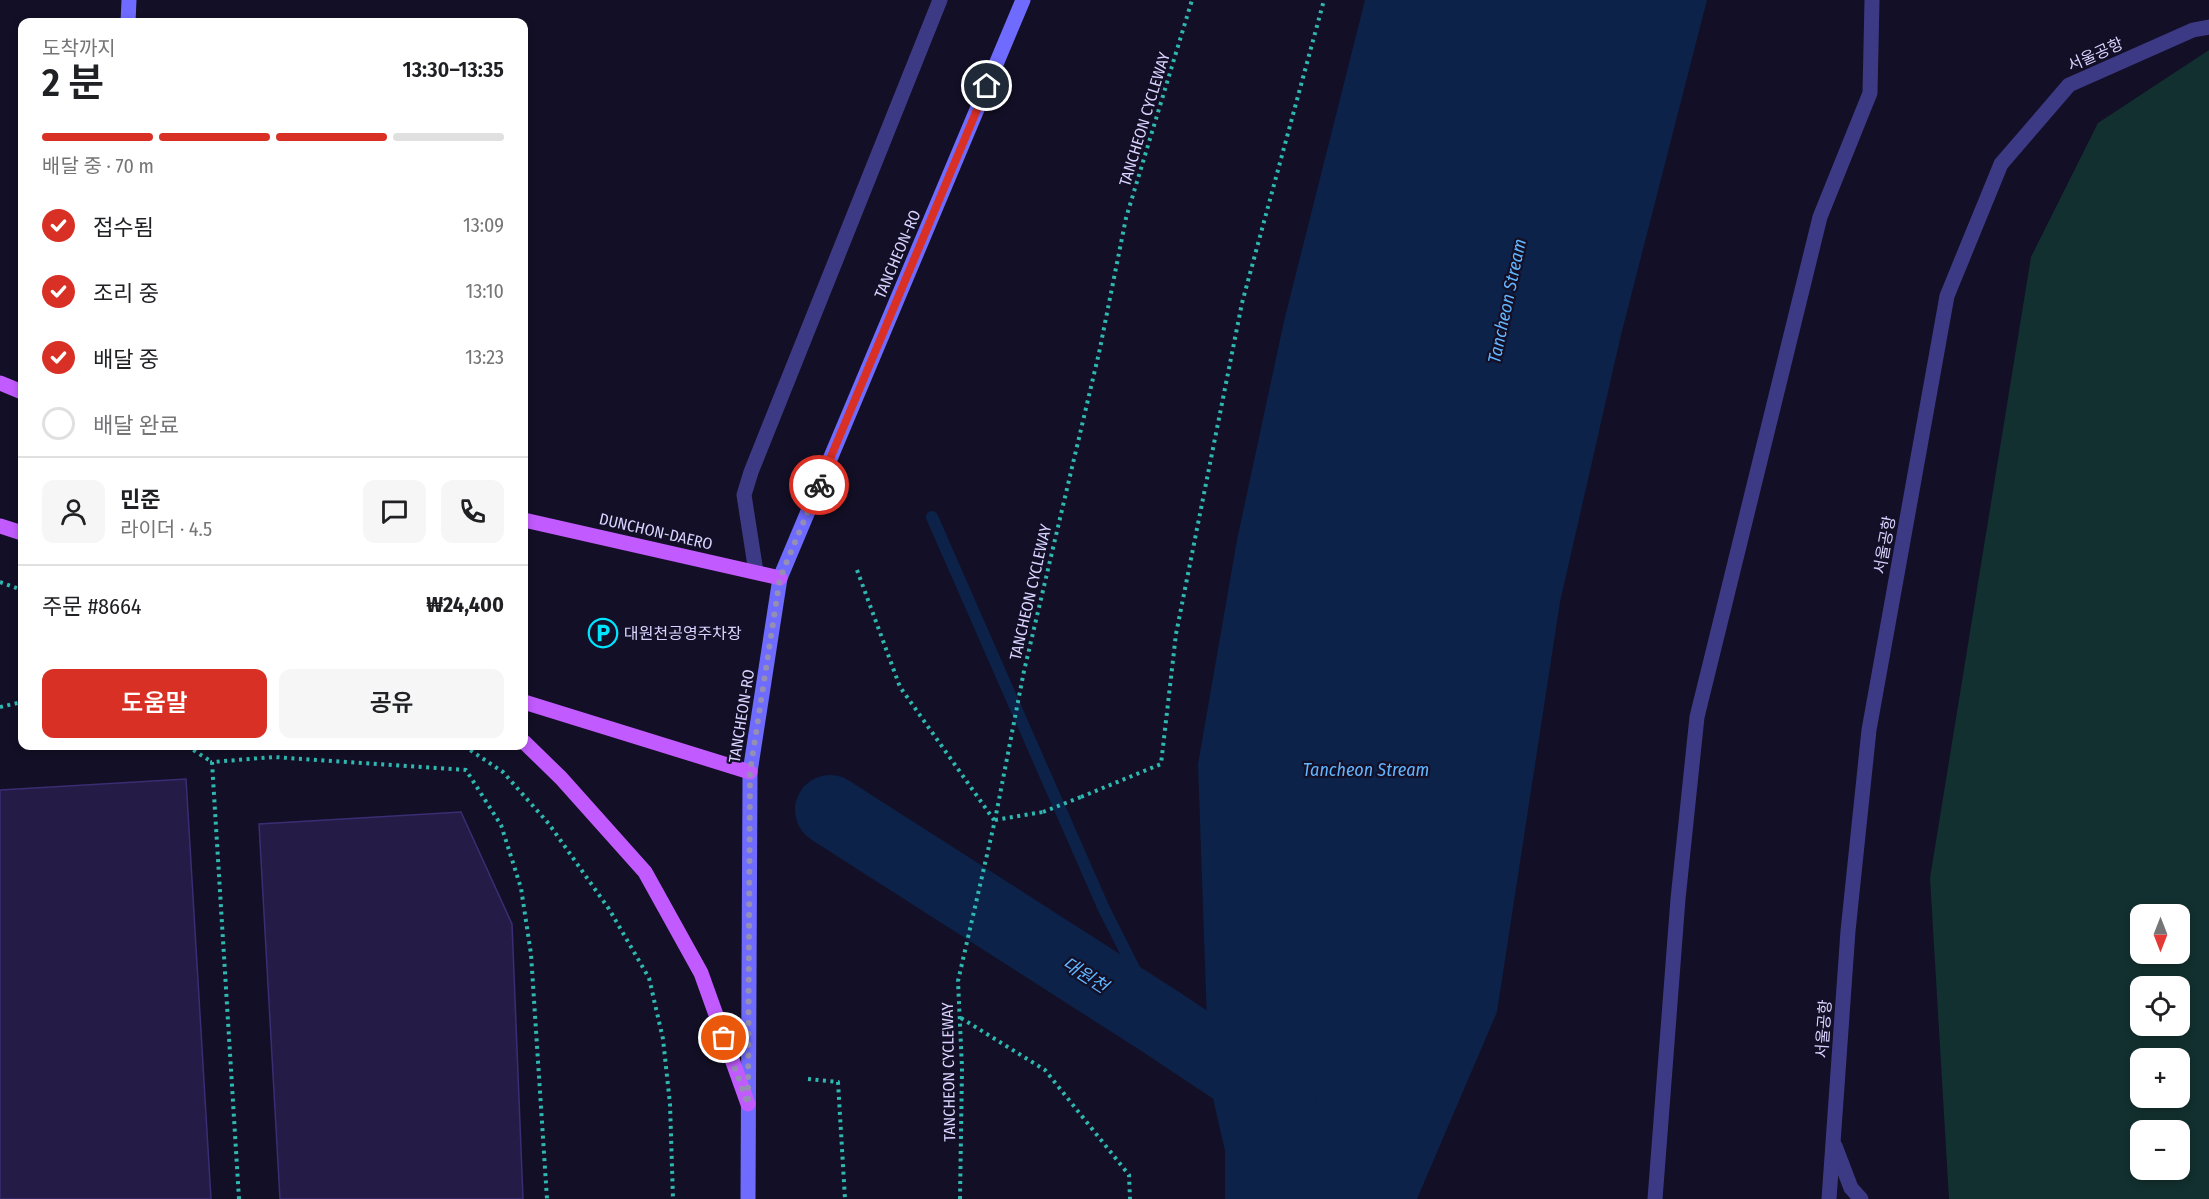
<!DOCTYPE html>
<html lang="ko">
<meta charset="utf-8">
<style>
:root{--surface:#fff;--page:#f6f6f6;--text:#202124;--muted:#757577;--line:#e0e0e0;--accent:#d93025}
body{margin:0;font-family:"Fira Sans Condensed","Noto Sans KR",sans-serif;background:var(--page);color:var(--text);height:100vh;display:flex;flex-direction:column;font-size:22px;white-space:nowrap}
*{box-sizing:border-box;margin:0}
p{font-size:20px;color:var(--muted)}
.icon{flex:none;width:33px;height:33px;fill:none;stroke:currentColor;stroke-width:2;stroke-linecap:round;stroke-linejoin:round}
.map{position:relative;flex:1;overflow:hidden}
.drawer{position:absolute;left:18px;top:18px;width:510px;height:732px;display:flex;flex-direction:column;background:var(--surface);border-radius:12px;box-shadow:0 3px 9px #0003}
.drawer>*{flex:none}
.needle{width:39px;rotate:180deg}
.controls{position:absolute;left:2130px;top:904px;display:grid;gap:12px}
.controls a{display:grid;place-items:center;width:60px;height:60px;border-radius:12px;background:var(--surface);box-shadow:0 3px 9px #0003;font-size:30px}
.pin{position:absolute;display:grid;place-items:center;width:51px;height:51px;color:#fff;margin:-26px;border:3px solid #fff;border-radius:50%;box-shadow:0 2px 6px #0007}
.courier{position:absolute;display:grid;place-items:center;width:60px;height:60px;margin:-30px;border:4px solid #d93025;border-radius:50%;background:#fff;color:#222;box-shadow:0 2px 8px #0007}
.headline em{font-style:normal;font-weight:600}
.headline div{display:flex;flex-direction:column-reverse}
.headline{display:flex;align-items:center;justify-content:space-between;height:102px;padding:0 24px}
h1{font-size:39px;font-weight:600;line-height:45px}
.bar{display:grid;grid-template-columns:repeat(4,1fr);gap:9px 6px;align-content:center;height:72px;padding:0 24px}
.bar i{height:8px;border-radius:4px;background:var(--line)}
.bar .on{background:var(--accent)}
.bar p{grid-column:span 4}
.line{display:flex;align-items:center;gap:15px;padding:0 24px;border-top:2px solid var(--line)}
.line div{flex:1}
.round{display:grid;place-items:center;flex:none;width:63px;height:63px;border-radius:12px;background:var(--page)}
ol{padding:0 24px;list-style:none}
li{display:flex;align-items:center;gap:18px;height:66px}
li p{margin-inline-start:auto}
li .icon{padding:6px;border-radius:50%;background:var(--accent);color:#fff;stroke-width:4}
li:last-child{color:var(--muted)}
li i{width:33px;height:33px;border:3px solid var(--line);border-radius:50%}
.primary-button{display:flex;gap:12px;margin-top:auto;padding:12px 24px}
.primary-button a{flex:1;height:69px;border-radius:12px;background:var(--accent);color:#fff;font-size:24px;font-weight:600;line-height:69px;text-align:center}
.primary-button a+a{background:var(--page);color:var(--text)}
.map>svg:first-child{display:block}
.green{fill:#12302f;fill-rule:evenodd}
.water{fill:#0c2248}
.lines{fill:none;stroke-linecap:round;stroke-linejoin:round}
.stream{stroke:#0c2248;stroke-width:12}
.river{stroke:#0c2248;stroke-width:70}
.building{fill:#241b47;stroke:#3b2d73;stroke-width:1.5}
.path{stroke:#2fb8b0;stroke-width:4;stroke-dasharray:3 4.5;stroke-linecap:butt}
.lane{stroke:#3d3a85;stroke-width:15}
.street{stroke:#3d3a85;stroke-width:15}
.secondary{stroke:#6f6bff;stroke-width:15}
.primary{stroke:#c25bff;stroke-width:15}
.path-bridge{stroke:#2fb8b0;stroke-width:4;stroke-dasharray:3 4.5;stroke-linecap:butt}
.done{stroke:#948fb3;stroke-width:6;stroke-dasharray:0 10.8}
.route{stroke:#d93025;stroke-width:8}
.labels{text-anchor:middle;stroke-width:4.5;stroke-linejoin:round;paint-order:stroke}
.street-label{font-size:16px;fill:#d9d4ff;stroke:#130f26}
.poi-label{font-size:16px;fill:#d9d4ff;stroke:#130f26;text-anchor:start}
.water-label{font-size:18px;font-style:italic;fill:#62b6ff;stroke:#130f26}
</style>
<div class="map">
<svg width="2209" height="1199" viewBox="0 0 2209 1199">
<rect width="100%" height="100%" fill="#130f26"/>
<!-- green -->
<path class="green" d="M2209,50V1199H1949L1930,878L2031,257L2098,123ZM2140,915H2180V954H2140ZM2140,987H2180V1026H2140ZM2140,1059H2180V1098H2140ZM2140,1131H2180V1170H2140Z"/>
<!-- water -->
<polygon class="water" points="1365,0 1707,0 1621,335 1560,602 1497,1012 1417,1199 1225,1199 1225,1151 1209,1081 1198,764 1237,540 1284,321"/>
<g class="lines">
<!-- stream -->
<polyline class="stream" points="932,517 1104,909 1161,1022"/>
<!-- river -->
<polyline class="river" points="830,810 1161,1022 1275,1098 1283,1111"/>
</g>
<!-- building -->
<g class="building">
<polygon points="186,779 211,1199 0,1199 0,790"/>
<polygon points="461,812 512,924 523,1199 280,1199 259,824"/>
</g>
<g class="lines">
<!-- path -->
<g class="path">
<polyline points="857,570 900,687 994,820"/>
<polyline points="0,582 22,590"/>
<polyline points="0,707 22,702"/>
<polyline points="187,746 212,762"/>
<polyline points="464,746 503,772 549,824 609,909 649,978 663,1039 670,1104 673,1199"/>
<polyline points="1081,797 1161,764 1176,634 1242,303 1324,0"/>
<polyline points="995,820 1043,812"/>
<polyline points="961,1018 1045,1070 1129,1175 1130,1199"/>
<polyline points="808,1079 838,1082 845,1199"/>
<polyline points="239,1199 212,762 274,757 466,770 501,825 521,888 531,954 547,1199"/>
<polyline points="960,1199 962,1068 958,981 995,820 1024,671 1099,353 1126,218 1192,0"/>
</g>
<!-- lane -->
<g class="lane">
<polyline points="756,572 744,495 751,472 940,0"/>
<polyline points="1835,1146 1851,1188 1861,1199"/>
<polyline points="1829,1199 1848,931 1869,730 1947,296 2001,164 2069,85 2193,30 2209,27"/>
</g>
<!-- street -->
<polyline class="street" points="1655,1199 1678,899 1697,717 1820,217 1870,93 1872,0"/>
<!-- secondary -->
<g class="secondary">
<polyline points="128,22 129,0"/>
<polyline points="748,1199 750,772 780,578 1023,0"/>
</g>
<!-- primary -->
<g class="primary">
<polyline points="0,383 22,392"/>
<polyline points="524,520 780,578"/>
<polyline points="0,526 22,533"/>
<polyline points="524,702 750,772"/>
<polyline points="524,742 561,778 645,872 701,973 748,1104"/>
</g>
<!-- path-bridge -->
<polyline class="path-bridge" points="1043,812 1081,797"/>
</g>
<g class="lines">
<!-- done -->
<polyline class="done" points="724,1038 748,1104 750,772 780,578 819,485"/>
<!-- route -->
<polyline class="route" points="819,485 987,86"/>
</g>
<!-- icons -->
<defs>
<g id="parking-ring" transform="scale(1.5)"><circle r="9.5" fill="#130f26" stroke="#00e5ff" stroke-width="1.5"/><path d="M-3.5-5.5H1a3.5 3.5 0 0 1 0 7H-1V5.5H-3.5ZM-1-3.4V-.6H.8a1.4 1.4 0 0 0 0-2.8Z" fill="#00e5ff"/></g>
</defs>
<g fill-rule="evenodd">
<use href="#parking-ring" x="603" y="633"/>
</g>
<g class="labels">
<!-- street labels -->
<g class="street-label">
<text transform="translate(2095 54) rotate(-24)" y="6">서울공항</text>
<text transform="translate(1144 119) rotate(-73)" y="6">TANCHEON CYCLEWAY</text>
<text transform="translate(897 254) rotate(-67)" y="6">TANCHEON-RO</text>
<text transform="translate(656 531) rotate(13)" y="6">DUNCHON-DAERO</text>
<text transform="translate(1884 545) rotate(-80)" y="6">서울공항</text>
<text transform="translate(1030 592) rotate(-77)" y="6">TANCHEON CYCLEWAY</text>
<text transform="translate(741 716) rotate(-81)" y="6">TANCHEON-RO</text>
<text transform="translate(1823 1029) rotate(-86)" y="6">서울공항</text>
<text transform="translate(948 1072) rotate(-91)" y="6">TANCHEON CYCLEWAY</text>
</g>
<!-- poi labels -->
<g class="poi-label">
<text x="624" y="639">대원천공영주차장</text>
</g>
<!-- water labels -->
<g class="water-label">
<text transform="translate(1507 301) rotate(-78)" y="6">Tancheon Stream</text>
<text x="1366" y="776">Tancheon Stream</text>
<text transform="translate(1085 975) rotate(33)" y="6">대원천</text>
</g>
</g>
</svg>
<div class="controls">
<a><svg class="needle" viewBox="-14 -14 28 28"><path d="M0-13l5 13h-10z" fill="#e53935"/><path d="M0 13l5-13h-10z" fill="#757577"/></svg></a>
<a><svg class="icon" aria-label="locate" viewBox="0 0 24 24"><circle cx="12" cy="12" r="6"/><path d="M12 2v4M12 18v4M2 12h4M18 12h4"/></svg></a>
<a>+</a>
<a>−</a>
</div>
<div class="pin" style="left:724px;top:1038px;background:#ea580c"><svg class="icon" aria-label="bag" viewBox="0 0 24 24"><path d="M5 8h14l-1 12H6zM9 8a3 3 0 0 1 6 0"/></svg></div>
<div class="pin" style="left:987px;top:86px;background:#1f2937"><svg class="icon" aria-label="home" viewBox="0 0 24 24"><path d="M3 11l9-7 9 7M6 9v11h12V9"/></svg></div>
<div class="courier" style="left:819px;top:485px"><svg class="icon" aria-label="bike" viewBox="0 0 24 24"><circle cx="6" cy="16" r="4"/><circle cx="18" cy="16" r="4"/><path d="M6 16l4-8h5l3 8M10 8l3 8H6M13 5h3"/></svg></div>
<section class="drawer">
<div class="headline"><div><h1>2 분</h1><p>도착까지</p></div><em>13:30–13:35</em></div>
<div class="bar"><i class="on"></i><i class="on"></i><i class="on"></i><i></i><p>배달 중 · 70 m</p></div>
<ol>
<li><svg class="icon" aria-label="check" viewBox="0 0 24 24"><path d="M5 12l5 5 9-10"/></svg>접수됨<p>13:09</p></li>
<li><svg class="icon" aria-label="check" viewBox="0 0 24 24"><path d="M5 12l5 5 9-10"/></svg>조리 중<p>13:10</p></li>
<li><svg class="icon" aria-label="check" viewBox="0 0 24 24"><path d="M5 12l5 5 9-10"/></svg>배달 중<p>13:23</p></li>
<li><i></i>배달 완료</li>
</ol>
<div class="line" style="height:108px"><a class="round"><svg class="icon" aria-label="person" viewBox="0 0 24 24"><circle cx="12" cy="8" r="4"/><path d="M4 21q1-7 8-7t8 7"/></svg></a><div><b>민준</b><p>라이더 · 4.5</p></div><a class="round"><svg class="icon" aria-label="chat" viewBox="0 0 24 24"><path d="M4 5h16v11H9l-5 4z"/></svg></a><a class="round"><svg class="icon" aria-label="phone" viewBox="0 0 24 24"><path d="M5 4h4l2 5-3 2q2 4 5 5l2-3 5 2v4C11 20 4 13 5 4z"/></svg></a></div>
<div class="line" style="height:78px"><div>주문 #8664</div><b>₩24,400</b></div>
<div class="primary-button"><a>도움말</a><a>공유</a></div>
</section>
</div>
